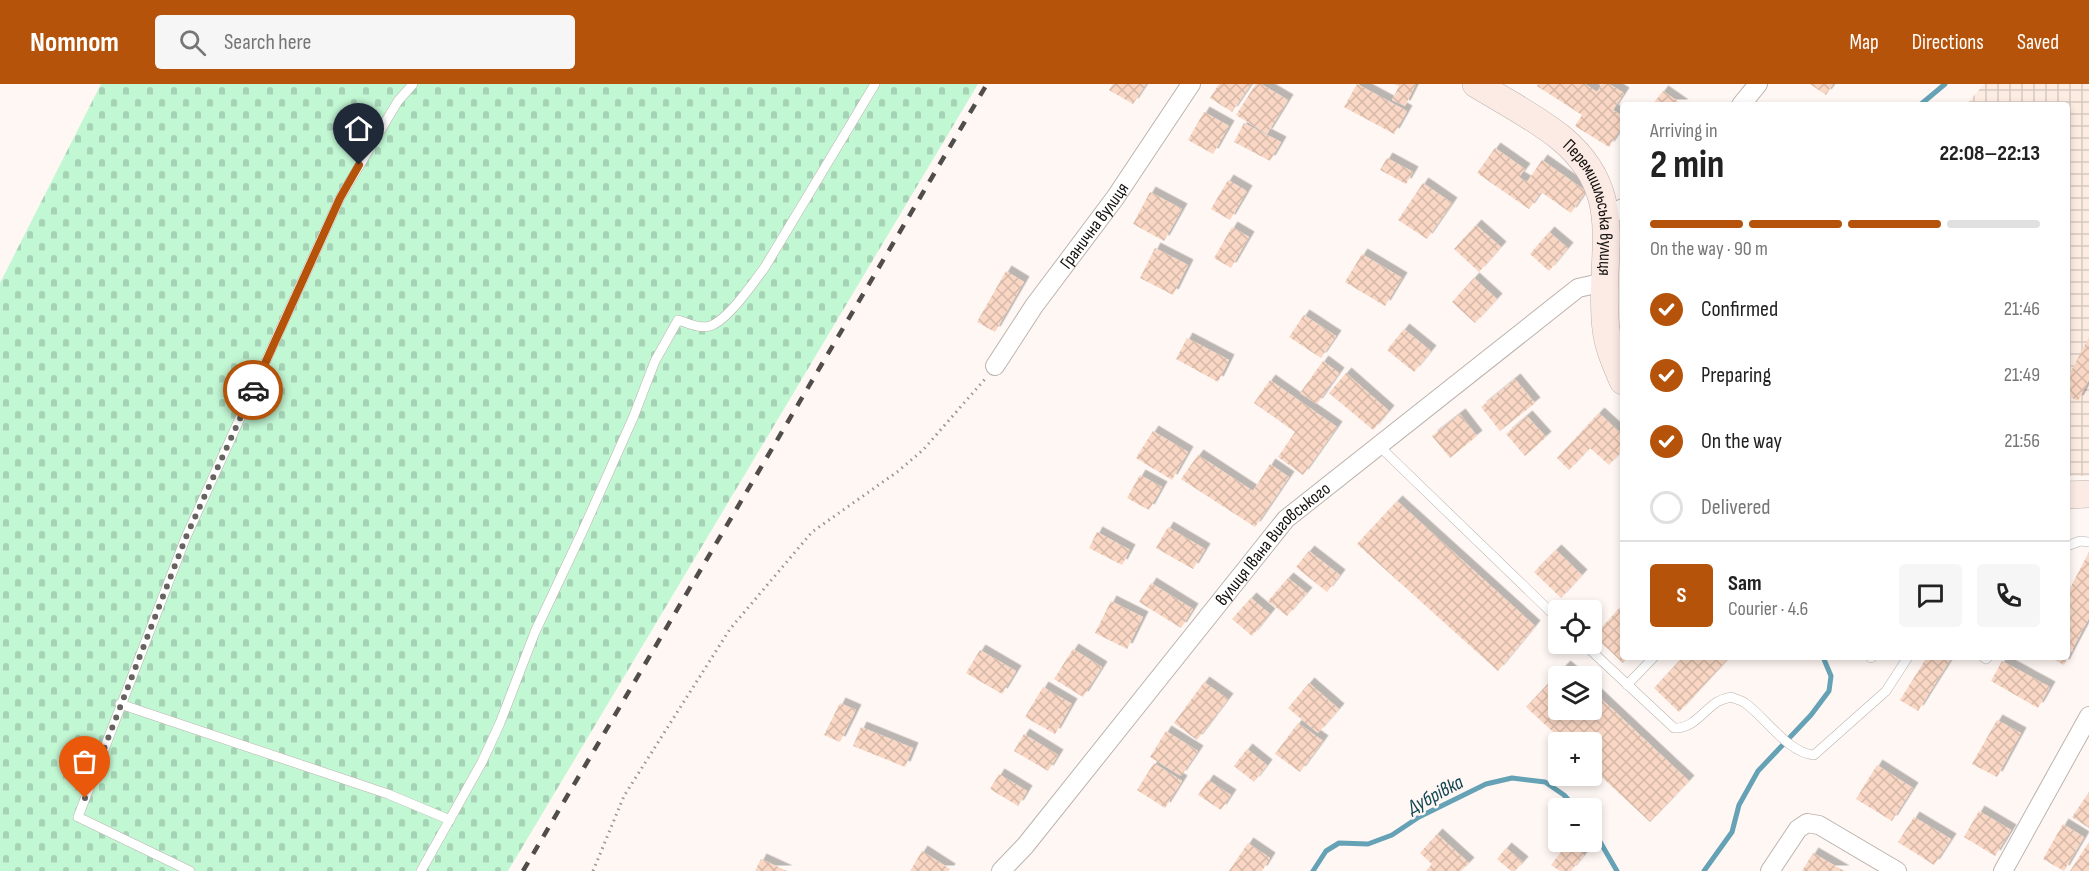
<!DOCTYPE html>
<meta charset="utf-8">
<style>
:root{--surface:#fff;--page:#f6f6f6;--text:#222;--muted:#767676;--line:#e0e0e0;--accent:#b45309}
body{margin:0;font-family:"Sofia Sans Condensed",sans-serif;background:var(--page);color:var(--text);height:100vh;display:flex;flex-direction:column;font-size:22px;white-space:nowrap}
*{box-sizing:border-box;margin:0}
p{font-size:20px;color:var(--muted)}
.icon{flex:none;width:33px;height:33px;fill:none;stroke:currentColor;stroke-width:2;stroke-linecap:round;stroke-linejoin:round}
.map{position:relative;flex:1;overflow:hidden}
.side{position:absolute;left:1620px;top:18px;width:450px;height:558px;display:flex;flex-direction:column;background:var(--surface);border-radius:6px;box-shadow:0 3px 9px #0003}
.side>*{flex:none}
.tools{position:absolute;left:1548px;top:516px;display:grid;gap:12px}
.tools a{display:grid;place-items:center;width:54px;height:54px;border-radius:6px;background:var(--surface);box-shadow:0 3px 9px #0003;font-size:30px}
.pin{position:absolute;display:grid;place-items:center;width:51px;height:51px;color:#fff;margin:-62px -26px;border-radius:50% 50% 50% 0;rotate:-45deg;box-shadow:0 0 6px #0007}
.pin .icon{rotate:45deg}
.courier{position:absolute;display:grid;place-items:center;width:60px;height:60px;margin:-30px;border:4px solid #b45309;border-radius:50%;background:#fff;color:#222;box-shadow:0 2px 8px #0007}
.summary em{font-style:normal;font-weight:700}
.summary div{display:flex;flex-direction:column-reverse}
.summary{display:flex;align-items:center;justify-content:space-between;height:102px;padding:0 30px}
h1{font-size:39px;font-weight:700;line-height:45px}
.bar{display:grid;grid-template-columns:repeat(4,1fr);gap:9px 6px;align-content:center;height:72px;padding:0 30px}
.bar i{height:8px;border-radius:4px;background:var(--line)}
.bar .on{background:var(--accent)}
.bar p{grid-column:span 4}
.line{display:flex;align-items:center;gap:15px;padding:0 30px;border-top:2px solid var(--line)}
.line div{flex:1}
.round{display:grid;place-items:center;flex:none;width:63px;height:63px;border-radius:6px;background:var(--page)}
ol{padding:0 30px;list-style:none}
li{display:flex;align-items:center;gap:18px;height:66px}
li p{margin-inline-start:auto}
li .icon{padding:6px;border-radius:50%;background:var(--accent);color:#fff;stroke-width:4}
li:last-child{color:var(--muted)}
li i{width:33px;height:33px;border:3px solid var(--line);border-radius:50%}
header{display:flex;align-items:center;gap:36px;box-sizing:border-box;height:84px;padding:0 30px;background:var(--accent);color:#fff}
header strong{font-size:28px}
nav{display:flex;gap:33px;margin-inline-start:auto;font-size:21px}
.search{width:420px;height:54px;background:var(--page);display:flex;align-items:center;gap:15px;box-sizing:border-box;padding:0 21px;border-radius:6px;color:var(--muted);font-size:22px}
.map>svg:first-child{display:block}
.industrial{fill:url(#industrial-grid)}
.cemetery{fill:url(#cemetery-stones)}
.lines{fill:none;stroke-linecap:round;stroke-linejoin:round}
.stream{stroke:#65a2b5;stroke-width:5}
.building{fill:url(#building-cross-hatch);filter:url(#shadow)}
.service-casing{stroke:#bcb3ae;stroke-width:10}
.minor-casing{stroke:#bcb3ae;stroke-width:20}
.secondary-casing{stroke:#bcb3ae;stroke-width:28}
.path{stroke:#9a9491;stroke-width:3;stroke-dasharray:1.5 4.5;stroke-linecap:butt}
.service{stroke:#fff;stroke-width:9}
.minor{stroke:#fff;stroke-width:18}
.secondary{stroke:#fcebe4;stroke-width:27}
.rail{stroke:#514d4a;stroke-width:4.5;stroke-dasharray:10 10;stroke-linecap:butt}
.done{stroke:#66625f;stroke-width:6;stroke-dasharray:0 10.8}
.route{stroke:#b45309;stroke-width:8}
.labels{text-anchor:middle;stroke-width:5;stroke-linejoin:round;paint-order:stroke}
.street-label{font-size:18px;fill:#14110f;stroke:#fff7f3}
.water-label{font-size:20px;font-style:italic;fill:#0f4553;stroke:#fff7f3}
</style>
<header>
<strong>Nomnom</strong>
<div class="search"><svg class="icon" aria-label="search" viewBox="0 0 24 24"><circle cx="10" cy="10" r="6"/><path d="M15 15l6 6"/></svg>Search here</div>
<nav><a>Map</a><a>Directions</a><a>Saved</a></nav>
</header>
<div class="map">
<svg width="2089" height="787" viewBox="0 0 2089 787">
<defs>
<pattern id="industrial-grid" width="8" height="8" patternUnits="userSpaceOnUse" patternTransform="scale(1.5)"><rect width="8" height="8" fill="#fcece2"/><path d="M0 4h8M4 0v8" fill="none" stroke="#d7c9c1"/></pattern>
<pattern id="cemetery-stones" width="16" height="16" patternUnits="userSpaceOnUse" patternTransform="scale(1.5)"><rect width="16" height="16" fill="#c2f7d4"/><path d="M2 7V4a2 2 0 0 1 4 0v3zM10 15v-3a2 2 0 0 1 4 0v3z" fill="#a6d3b5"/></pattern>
<pattern id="building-cross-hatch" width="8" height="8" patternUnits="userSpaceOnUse" patternTransform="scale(1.5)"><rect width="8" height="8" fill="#fad7c4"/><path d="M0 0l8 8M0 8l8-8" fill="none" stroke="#d5b8a7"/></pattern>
<filter id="shadow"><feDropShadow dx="5.5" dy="-5.5" stdDeviation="0" flood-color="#0004"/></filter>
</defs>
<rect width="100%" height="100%" fill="#fff7f3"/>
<!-- industrial -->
<polygon class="industrial" points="1984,0 2089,0 2089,392 2067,392 2067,21 1966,21"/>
<!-- cemetery -->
<polygon class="cemetery" points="101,0 978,0 508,787 0,787 0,199"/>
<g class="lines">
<!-- stream -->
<g class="stream">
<polyline points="1920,21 1945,0"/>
<polyline points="1592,744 1617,787"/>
<polyline points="1313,787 1326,767 1339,759 1368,760 1392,751 1419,733 1486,700 1512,694 1545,698 1564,711 1576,724"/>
<polyline points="1704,787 1732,748 1739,721 1758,687 1811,631 1829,607 1831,592 1823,573"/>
</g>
</g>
<!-- building -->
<g class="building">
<polygon points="1113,0 1146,0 1133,20 1109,6"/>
<polygon points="1219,0 1251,0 1232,28 1210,14"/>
<polygon points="1256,0 1261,0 1288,16 1267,50 1236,31"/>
<polygon points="1357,0 1407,27 1394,50 1344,23"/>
<polygon points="1394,0 1416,0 1405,22 1392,16 1399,2"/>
<polygon points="1538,0 1585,0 1597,8 1602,0 1609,0 1624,9 1613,26 1623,32 1623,41 1609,63 1575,42 1582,31 1537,2"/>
<polygon points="1810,0 1833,0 1826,11"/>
<polygon points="1663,7 1683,21 1652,21"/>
<polygon points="1204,28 1229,42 1213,70 1188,56"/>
<polygon points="1244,39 1281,58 1270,77 1234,58"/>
<polygon points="1495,64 1525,85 1519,93 1527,98 1542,76 1586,107 1571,129 1541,108 1529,125 1477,89"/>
<polygon points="1387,74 1413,88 1406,100 1380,86"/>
<polygon points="1228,96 1247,107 1230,136 1211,125"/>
<polygon points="1423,99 1452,119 1427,155 1398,136"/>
<polygon points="1150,108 1182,125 1164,157 1133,140"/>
<polygon points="1476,141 1501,163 1479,188 1454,165"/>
<polygon points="1232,143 1249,153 1231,184 1214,174"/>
<polygon points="1549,148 1568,164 1549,187 1530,170"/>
<polygon points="1155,164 1188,181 1173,211 1140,194"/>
<polygon points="1362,170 1402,194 1385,222 1345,198"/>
<polygon points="1006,187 1024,198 995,248 977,238"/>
<polygon points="1474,194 1497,215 1475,239 1452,218"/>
<polygon points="1304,231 1336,252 1321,274 1289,253"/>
<polygon points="1404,245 1431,267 1414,288 1387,266"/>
<polygon points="2089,253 2089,296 2078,317 2067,311 2067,295"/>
<polygon points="1187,254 1229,276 1218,298 1176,275"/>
<polygon points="1323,277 1339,289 1317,320 1300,309"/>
<polygon points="1346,289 1389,327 1373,346 1329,309"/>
<polygon points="1515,295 1535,319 1500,347 1481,323"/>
<polygon points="1270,296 1337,343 1303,391 1278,373 1295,348 1254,319"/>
<polygon points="1599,329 1623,351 1623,366 1609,381 1590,364 1569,386 1557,374"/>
<polygon points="1460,330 1477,352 1450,374 1432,352"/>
<polygon points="1527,332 1546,353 1525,372 1506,350"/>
<polygon points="1153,347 1188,368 1172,396 1136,374"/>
<polygon points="1198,371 1253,407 1270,380 1289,393 1255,443 1181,395"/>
<polygon points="1140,391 1162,403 1149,426 1127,414"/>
<polygon points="1397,417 1535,542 1498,587 1357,460"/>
<polygon points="1168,443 1205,465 1193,485 1156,464"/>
<polygon points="1097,448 1130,466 1122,481 1089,464"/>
<polygon points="1556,466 1582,491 1561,514 1534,488"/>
<polygon points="1309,467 1340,491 1327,508 1296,483"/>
<polygon points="2089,468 2089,534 2064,581 2049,573 2067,573 2067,510"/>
<polygon points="1288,494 1307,509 1287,532 1268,517"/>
<polygon points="1151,499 1193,525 1181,544 1139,518"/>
<polygon points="1251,514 1270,530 1252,552 1232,535"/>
<polygon points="1111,517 1143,533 1127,565 1095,549"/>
<polygon points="1623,520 1623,573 1628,573 1623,579 1594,552"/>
<polygon points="1073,565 1102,583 1083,613 1054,595"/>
<polygon points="980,566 1016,587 1002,610 966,589"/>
<polygon points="1683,573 1730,573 1679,628 1654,604"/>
<polygon points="1927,573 1952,573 1918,627 1900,616"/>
<polygon points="2002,577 2050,603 2038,624 1991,597"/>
<polygon points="1565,582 1577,592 1558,592 1558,626 1592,626 1592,606 1689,697 1650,738 1592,684 1592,658 1564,658 1526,623"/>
<polygon points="1204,598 1228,615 1197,656 1174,639"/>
<polygon points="1309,599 1339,625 1318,649 1288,624"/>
<polygon points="1043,603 1072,620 1055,650 1025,633"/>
<polygon points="840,619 856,626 840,658 824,651"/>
<polygon points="1997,636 2021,649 1997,693 1972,680"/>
<polygon points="1298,639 1323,657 1300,688 1275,670"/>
<polygon points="861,643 913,664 905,683 853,662"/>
<polygon points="1166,647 1198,667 1181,692 1150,673"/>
<polygon points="1024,650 1058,671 1048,687 1014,667"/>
<polygon points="1247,665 1267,681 1254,698 1234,682"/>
<polygon points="1154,679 1182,697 1165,724 1137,706"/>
<polygon points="1877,681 1913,704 1892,737 1856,715"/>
<polygon points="999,690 1027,707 1018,722 990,705"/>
<polygon points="1208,696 1231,711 1221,726 1198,711"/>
<polygon points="2089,708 2089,744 2072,733"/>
<polygon points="1979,727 2011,746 1995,772 1964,753"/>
<polygon points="1914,733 1951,755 1934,781 1898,758"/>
<polygon points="2063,740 2084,753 2064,787 2043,775"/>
<polygon points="1437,750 1469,779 1461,787 1426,787 1432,780 1420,769"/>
<polygon points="2089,758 2089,787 2070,787"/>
<polygon points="1248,759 1270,774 1262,787 1229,787"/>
<polygon points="1568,759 1584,771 1571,787 1560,787 1551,781"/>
<polygon points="1506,764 1523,778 1515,787 1511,787 1497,775"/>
<polygon points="922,767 950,785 949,787 910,787"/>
<polygon points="1813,769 1844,787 1802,787"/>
<polygon points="761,775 787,787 755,787"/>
</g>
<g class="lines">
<!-- service casing -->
<g class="service-casing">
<g id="service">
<polyline points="1378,361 1558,535"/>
<polyline points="2067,462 2080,457 2089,458"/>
<path d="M1584,560L1674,644C1693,645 1702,628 1717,618C1721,616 1726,614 1731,613C1735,615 1741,616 1745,619C1765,633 1788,669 1814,671L1886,607L1908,573"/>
<polyline points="1983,573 1986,575 1988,573"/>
<polyline points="1871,574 1871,573"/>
<polyline points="1627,601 1654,573"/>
<polyline points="120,620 388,710 450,736"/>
<polyline points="190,787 78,733 186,453 340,114 398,17 413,0"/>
<path d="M421,787L482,678L500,639L535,548L584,444L633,334L655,277L678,236C688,239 699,245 710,242C728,236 754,198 765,183L875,0"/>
</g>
</g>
<!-- minor casing -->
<g class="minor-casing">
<g id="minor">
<polyline points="1741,21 1758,0"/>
<polyline points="1606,133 1623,124"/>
<path id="s1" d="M995,282L1034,222L1115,114L1191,0"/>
<path id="s2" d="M1001,787L1025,762L1286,435L1578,204L1605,198"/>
<polyline points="1770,787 1798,745 1807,739 1819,741 1897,787"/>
<polyline points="2003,787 2089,632"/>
</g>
</g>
<!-- secondary casing -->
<g class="secondary-casing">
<g id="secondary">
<path id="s3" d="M1476,0C1504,17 1535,33 1561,54C1630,111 1597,172 1606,245C1608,263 1616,281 1623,297"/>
<polyline points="2067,411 2089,410"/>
</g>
</g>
<!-- path -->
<polyline class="path" points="593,787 624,712 730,545 812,448 897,388 923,366 985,295"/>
<!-- service -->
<use href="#service" class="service"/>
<!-- minor -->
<use href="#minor" class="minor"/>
<!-- secondary -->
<use href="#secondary" class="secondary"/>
<!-- rail -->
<polyline class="rail" points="523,787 987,0"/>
</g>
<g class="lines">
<!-- done -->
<polyline class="done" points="85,714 186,453 253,306"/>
<!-- route -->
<polyline class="route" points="253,306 340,114 359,81"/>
</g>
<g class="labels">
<!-- street labels -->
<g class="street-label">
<text dy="6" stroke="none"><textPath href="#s3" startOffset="180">Перемишльська вулиця</textPath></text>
<text dy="6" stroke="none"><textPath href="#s1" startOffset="172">Гранична вулиця</textPath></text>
<text dy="6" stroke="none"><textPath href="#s2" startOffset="426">вулиця Івана Виговського</textPath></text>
</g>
<!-- water labels -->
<g class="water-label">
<text transform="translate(1435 710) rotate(-28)" y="7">Дубрівка</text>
</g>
</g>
</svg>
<div class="tools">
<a><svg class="icon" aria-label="locate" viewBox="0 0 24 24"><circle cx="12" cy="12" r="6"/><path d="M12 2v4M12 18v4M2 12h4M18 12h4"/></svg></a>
<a><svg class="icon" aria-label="layers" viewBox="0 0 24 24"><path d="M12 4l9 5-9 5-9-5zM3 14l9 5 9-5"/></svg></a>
<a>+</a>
<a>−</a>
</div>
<div class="pin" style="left:85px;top:714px;background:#ea580c"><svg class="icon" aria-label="bag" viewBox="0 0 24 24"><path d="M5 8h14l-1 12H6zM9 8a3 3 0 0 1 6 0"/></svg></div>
<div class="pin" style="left:359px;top:81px;background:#1f2937"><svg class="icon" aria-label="home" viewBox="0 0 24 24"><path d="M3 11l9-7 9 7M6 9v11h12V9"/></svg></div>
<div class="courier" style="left:253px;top:306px"><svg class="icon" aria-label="car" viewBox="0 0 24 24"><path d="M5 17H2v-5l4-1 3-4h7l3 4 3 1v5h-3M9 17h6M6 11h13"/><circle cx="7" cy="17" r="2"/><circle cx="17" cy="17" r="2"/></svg></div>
<section class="side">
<div class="summary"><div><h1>2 min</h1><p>Arriving in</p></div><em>22:08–22:13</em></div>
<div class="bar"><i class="on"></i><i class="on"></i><i class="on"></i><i></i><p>On the way · 90 m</p></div>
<ol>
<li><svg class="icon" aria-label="check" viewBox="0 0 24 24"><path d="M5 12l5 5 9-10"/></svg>Confirmed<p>21:46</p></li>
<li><svg class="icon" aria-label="check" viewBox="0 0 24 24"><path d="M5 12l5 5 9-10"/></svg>Preparing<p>21:49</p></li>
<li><svg class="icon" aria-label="check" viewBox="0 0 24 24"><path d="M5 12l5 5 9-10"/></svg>On the way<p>21:56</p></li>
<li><i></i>Delivered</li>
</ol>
<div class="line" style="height:108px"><b class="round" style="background:var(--accent);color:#fff">S</b><div><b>Sam</b><p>Courier · 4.6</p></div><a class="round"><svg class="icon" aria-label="chat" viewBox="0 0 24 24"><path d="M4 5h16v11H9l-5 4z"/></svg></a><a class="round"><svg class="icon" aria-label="phone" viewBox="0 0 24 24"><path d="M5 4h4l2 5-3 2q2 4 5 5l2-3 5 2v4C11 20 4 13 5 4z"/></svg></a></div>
</section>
</div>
